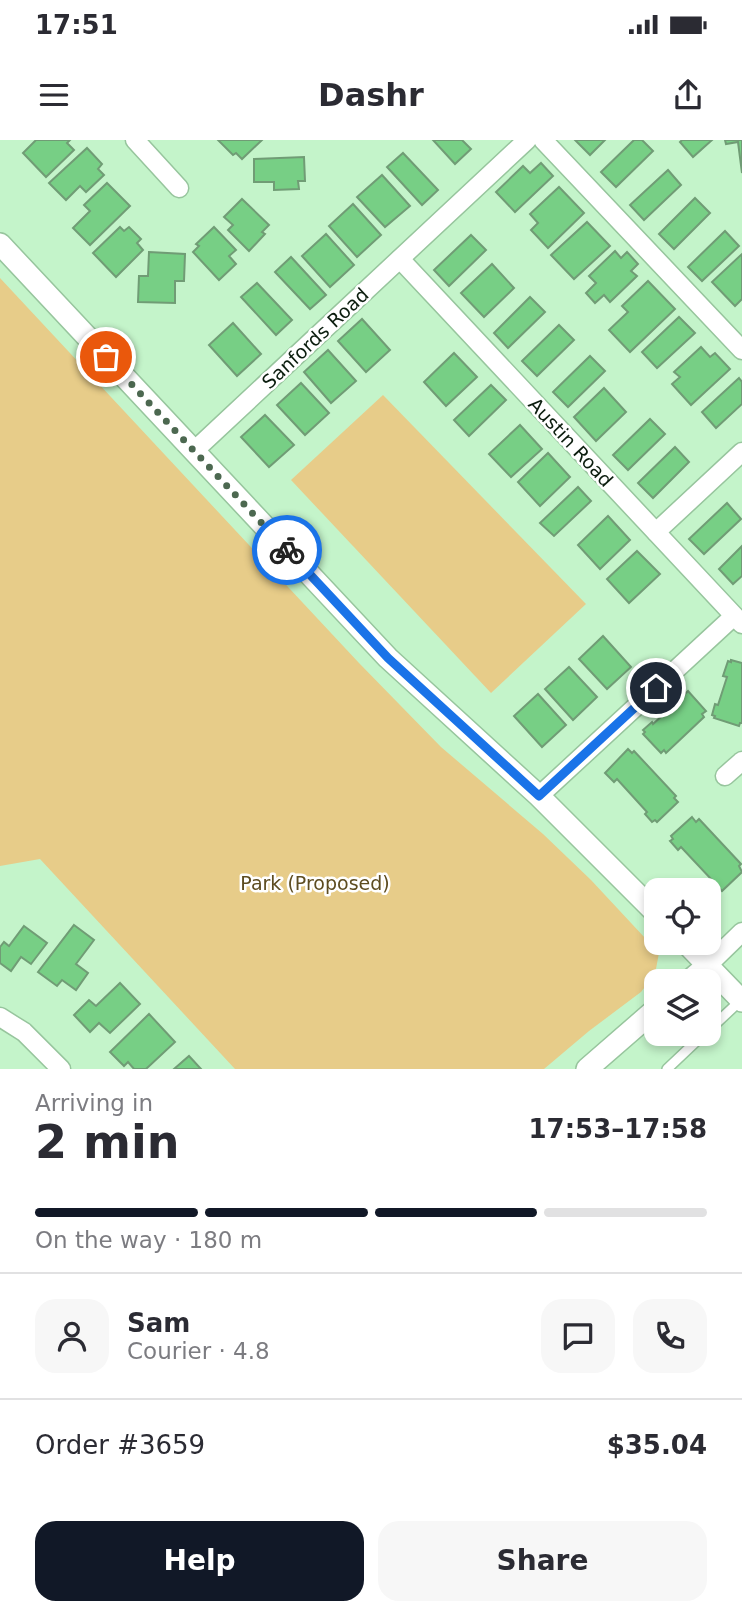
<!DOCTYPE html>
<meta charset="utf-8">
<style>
:root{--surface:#fff;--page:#f7f7f7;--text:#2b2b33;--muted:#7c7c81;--line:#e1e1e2;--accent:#111827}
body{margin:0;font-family:"DejaVu Sans",sans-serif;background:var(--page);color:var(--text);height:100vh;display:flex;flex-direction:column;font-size:26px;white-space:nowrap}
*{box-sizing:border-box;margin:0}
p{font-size:23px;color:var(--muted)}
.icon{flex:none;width:38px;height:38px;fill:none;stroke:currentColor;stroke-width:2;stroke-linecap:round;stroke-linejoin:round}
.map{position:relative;height:929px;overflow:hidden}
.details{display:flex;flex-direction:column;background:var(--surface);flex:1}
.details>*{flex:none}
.controls{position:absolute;left:644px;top:738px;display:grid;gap:14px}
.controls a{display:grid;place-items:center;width:77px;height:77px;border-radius:14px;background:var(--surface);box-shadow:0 4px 10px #0003;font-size:35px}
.pin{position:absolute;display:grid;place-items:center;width:60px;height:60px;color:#fff;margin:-30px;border:4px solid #fff;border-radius:50%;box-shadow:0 2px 7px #0007}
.courier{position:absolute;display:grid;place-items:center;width:70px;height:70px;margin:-35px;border:5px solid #1a73e8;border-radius:50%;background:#fff;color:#222;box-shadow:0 2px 9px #0007}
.head em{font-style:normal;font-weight:700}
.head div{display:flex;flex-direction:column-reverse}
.head{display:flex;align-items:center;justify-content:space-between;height:119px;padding:0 35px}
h1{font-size:46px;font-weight:700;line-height:52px}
.bar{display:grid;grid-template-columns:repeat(4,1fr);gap:10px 7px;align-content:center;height:84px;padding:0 35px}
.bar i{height:9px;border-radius:5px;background:var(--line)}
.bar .current{background:var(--accent)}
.bar p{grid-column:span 4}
.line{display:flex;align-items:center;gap:18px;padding:0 35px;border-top:2px solid var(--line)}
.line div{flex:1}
.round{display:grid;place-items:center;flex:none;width:74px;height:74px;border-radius:21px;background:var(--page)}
.cta{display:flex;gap:14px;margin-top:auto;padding:14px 35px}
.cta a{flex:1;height:80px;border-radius:21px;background:var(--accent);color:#fff;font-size:28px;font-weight:700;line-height:80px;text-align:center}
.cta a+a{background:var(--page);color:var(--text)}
.status{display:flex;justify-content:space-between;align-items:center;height:49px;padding:0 35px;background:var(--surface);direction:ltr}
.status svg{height:19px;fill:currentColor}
header{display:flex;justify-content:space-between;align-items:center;height:91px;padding:0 35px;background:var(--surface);font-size:32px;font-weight:700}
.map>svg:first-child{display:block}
.green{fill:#e7cc89}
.building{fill:#77cf85;stroke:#709c75;stroke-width:2}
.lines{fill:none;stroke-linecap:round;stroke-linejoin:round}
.service-casing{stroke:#97c59d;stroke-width:12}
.minor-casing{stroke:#97c59d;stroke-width:21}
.tertiary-casing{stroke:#97c59d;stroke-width:24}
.service{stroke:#fff;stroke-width:9}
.minor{stroke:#fff;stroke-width:18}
.tertiary{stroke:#fff;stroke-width:21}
.done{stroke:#4c6850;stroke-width:7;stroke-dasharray:0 12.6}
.route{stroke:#1a73e8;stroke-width:9}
.labels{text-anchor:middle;stroke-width:5;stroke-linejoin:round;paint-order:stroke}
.street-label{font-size:19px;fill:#0b1d0e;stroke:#fff}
.park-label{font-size:19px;fill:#5d4c20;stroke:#fff}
</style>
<div class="status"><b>17:51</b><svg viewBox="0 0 49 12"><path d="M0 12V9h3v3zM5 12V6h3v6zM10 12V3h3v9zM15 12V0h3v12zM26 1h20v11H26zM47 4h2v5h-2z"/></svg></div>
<header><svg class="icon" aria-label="menu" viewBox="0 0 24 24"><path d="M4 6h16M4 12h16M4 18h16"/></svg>Dashr<svg class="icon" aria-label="share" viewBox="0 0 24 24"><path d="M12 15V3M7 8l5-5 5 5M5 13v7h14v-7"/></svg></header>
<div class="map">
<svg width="742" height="929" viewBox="0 0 742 929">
<rect width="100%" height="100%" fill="#c4f4ca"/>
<!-- green -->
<g class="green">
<polygon points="0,138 359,523 441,607 543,694 591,740 659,813 655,834 641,852 589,891 544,929 235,929 40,719 0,726"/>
<polygon points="383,255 586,464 491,553 291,340"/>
</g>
<!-- building -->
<g class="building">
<polygon points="36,0 70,0 67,3 74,10 46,37 23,13"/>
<polygon points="218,0 262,0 242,19 236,13 233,15"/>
<polygon points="433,0 462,0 471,9 455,24"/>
<polygon points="575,0 605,0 590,15"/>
<polygon points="634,0 642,0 653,11 616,47 601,32"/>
<polygon points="682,0 712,0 693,17 680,2"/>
<polygon points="725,0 742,0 742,33 738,2 726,4"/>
<polygon points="87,8 102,24 98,29 104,35 86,52 80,46 66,60 49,43"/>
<polygon points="403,13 438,50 422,65 387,27"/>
<polygon points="304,17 305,41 298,41 299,49 274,50 274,42 254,42 254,19"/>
<polygon points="541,23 553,36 515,72 496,52 523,26 530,33"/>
<polygon points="668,30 681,45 644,80 630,65"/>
<polygon points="382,35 410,66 385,87 357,57"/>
<polygon points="107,43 130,66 90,105 73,88 90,71 84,65"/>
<polygon points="559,47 584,73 548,108 531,90 538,83 530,74"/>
<polygon points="695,58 710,73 674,109 659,94"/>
<polygon points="242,59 269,85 262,92 265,94 249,111 228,90 233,85 224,77"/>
<polygon points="353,64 381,95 357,117 329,86"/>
<polygon points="587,82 610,106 574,139 551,115"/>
<polygon points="120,87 124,91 129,87 141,99 137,103 143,110 116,137 93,113"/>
<polygon points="214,87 236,110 229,116 236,124 219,140 193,112 199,106 196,104"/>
<polygon points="725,91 739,106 702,141 688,127"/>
<polygon points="326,94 354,125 330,147 302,116"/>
<polygon points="471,95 486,110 449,146 434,130"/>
<polygon points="615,111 621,118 627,112 638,124 631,131 637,136 610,162 604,155 595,163 586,153 596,143 589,136"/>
<polygon points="149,112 185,114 184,141 175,141 175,163 138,162 139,136 148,136"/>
<polygon points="742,114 742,159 735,166 712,142"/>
<polygon points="291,117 326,155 310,169 275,132"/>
<polygon points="492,124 514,148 484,177 461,153"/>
<polygon points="648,141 675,169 630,212 609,190 628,172 622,166"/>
<polygon points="257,143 292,180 276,195 241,157"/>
<polygon points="530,157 545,172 508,208 494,193"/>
<polygon points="679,177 695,193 657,228 642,212"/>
<polygon points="362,179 390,210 366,232 338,201"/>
<polygon points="233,183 261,214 237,236 209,205"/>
<polygon points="559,185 574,200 537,236 522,221"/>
<polygon points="701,207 710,217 715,213 730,229 691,265 672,244 680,237 674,232"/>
<polygon points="328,210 356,241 331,263 304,232"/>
<polygon points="454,213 477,237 446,266 424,242"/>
<polygon points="590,216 605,231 568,267 553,252"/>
<polygon points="739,238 742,242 742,264 716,288 702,272"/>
<polygon points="301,243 329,273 305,295 277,265"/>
<polygon points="491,245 506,260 469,296 454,280"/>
<polygon points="604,248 626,272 596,301 574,277"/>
<polygon points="265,275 294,305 269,327 241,297"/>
<polygon points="650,279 665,294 628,330 613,315"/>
<polygon points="520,285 542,309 511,337 489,314"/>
<polygon points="675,307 689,322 653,358 638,343"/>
<polygon points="548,313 570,337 540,366 518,342"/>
<polygon points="578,347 591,361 554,396 540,383"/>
<polygon points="727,363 741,379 704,414 689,399"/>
<polygon points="608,376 630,400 600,429 578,405"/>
<polygon points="742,406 742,436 733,444 719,429"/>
<polygon points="637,411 660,434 629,463 607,439"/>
<polygon points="603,496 631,527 607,549 579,519"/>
<polygon points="731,520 742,523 742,583 740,583 739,586 714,578 715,576 712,575 715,564 718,565 727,537 723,536 728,521 731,522"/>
<polygon points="569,527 597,557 573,580 545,549"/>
<polygon points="683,551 685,554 688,551 706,571 702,574 704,577 666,613 664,610 661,613 643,594 645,592 643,590 652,582 653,584 675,564 672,562"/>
<polygon points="538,554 566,585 542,607 514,576"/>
<polygon points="628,609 632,613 634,611 676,656 674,658 678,662 657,682 655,680 652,682 645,674 647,672 617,639 614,642 605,633"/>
<polygon points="692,677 696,682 699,679 741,724 739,726 742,732 722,751 720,749 717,751 709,743 712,740 681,707 678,710 670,701 673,699 671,696"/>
<polygon points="74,785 94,800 76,824 88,833 76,850 62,840 57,846 38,832"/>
<polygon points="24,786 47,803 31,824 21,817 11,831 0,823 0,807 4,802 9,806"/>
<polygon points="120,843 140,864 110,893 99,883 90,892 74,875 89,860 96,866"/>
<polygon points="149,874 175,902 146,929 134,929 128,922 124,926 110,912"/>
<polygon points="189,916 201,929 174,929"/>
</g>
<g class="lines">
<!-- service casing -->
<g class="service-casing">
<g id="service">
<polyline points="709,890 741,860"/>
<polyline points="667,929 704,894"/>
</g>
</g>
<!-- minor casing -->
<g class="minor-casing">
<g id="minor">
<polyline points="135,0 179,48"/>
<polyline points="543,0 742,210"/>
<polyline points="400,119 742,484"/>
<polyline points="194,311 527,0"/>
<polyline points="656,392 742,312"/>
<polyline points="725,636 742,621"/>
<polyline points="539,656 734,476"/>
<polyline points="708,825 742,792"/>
<polyline points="0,877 24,892 61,929"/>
</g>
</g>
<!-- tertiary casing -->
<g class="tertiary-casing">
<g id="tertiary">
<polyline points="0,104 388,518 539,656 656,773"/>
<polyline points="686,803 742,861"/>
<polyline points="688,842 708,825"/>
<polyline points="587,929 656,869"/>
</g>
</g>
<!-- service -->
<use href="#service" class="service"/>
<!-- minor -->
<use href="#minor" class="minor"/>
<!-- tertiary -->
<use href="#tertiary" class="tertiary"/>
</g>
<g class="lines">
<!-- done -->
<polyline class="done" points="106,217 287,410"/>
<!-- route -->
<polyline class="route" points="287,410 388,518 539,656 656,548"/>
</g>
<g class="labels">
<!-- street labels -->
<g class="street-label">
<text transform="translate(315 198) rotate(-43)" y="7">Sanfords Road</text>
<text transform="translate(571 302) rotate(47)" y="7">Austin Road</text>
</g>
<!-- park labels -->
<g class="park-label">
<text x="315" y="750">Park (Proposed)</text>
</g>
</g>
</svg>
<div class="controls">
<a><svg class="icon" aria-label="locate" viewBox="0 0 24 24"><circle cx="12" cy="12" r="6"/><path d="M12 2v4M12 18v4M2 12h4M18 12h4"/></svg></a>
<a><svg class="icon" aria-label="layers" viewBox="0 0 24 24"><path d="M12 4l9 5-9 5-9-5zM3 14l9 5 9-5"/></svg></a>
</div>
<div class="pin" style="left:106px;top:217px;background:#ea580c"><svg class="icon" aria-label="bag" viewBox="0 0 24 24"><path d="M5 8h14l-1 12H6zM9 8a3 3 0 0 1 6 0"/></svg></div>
<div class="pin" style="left:656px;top:548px;background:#1f2937"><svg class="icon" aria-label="home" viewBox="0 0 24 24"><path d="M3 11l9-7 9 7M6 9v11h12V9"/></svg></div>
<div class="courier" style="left:287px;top:410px"><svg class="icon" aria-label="bike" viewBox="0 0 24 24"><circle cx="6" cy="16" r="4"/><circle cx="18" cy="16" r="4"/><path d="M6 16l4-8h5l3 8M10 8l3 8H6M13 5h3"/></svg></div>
</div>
<section class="details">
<div class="head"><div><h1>2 min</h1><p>Arriving in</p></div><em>17:53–17:58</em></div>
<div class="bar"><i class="current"></i><i class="current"></i><i class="current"></i><i></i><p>On the way · 180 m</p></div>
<div class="line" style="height:126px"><a class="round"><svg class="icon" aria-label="person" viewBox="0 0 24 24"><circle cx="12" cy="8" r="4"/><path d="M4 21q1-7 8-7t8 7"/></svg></a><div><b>Sam</b><p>Courier · 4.8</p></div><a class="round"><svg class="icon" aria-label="chat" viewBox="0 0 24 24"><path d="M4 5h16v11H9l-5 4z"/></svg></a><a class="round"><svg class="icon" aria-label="phone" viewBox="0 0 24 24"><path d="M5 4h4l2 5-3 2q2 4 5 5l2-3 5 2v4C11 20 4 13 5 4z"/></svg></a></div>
<div class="line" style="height:91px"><div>Order #3659</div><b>$35.04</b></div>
<div class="cta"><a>Help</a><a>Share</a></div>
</section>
